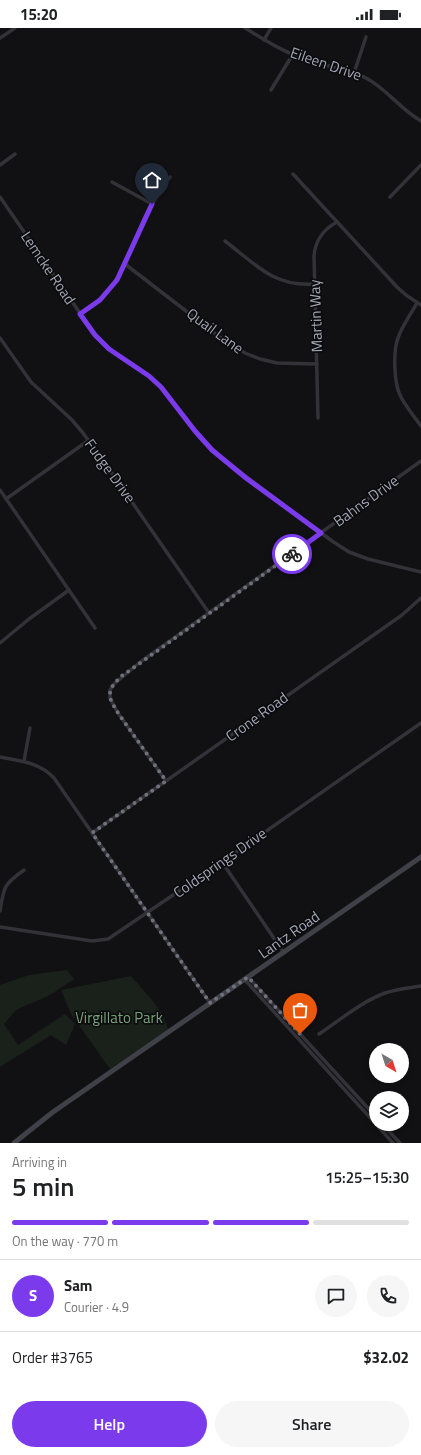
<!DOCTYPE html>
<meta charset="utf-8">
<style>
:root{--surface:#fff;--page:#f6f6f6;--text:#202124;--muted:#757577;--line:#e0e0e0;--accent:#7c3aed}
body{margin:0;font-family:"Titillium Web",sans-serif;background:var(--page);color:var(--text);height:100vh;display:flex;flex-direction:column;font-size:15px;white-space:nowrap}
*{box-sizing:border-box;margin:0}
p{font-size:13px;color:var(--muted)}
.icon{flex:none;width:22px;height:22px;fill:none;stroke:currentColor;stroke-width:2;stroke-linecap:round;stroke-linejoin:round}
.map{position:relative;height:1115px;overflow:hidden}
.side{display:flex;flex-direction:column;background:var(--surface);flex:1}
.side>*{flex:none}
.needle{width:26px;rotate:141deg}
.controls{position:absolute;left:369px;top:1015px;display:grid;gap:8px}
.controls a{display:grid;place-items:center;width:40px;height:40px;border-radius:50%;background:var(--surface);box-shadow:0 2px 6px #0003;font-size:20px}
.pin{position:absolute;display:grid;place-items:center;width:34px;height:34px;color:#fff;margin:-41px -17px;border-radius:50% 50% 50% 0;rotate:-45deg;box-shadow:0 0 4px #0007}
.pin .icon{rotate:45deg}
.courier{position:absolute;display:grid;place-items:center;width:40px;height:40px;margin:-20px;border:3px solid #7c3aed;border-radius:50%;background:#fff;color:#222;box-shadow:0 1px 5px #0007}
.headline em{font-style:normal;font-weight:600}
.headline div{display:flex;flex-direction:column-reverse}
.headline{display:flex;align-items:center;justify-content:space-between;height:68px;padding:0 12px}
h1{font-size:26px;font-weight:600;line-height:30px}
.bar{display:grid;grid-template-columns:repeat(4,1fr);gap:6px 4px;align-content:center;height:48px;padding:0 12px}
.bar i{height:5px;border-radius:3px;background:var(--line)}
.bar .current{background:var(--accent)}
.bar p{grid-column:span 4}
.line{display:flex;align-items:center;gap:10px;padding:0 12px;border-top:1px solid var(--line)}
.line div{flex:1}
.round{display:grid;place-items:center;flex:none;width:42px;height:42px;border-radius:21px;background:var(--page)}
.action{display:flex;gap:8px;margin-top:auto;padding:8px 12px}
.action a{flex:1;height:46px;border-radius:24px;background:var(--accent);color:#fff;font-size:16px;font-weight:600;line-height:46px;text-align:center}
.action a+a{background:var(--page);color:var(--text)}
.status{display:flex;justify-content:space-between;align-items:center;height:28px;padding:0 20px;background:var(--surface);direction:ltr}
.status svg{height:11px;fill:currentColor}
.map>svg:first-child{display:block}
.green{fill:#19211a}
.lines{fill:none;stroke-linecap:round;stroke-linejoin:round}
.street{stroke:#323238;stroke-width:3.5}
.secondary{stroke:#404148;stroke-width:5}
.done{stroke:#6f727c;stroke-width:4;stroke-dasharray:0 7.2}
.route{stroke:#7c3aed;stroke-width:5}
.labels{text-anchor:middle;stroke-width:3.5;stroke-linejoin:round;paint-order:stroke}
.street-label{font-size:15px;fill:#a1a6b5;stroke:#0c0c0e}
.park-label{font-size:15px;fill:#76a27b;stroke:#0c0c0e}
</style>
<div class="status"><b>15:20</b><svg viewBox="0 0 49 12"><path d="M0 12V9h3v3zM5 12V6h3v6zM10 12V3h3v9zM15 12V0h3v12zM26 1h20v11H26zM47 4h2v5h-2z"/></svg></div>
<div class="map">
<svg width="421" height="1115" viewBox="0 0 421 1115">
<rect width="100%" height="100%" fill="#111113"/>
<!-- green -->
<g class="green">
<polygon points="67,942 74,951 50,967 16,982 4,996 18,1017 65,986 75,996 66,1017 51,1007 0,1039 0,957 29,947"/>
<path d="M131,948C145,965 163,980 168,1002L110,1041L71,986L61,962Z"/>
</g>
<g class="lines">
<!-- street -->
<g class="street">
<path d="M245,0C265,12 285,25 307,32C326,39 348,40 366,50C387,61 400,81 421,93"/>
<polyline points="0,10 15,0"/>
<polyline points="264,12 271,0"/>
<polyline points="354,45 366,9"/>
<polyline points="271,62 293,26"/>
<polyline points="0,137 15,126"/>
<polyline points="293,146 397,259 406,267 421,277"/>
<polyline points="112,154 152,176"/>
<polyline points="0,169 95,307 114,325 149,348 161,359 195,403 219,428 332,513 349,524 368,531 421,544"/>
<polyline points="390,169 421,137"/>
<path d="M225,213C255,236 274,259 314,256"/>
<polyline points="125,236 221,310 245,325 260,331 277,335 317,336"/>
<path d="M417,275C411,286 402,298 398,310C393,323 394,355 400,367C405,378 414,388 421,398"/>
<path d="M80,286C123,259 125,232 145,189C152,174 161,162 170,149"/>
<polyline points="0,310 31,354 72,392 83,405 109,441 209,585"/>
<path d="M318,390L314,228C315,213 324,201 337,194"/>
<polyline points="0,462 95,600"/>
<polyline points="6,471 89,412"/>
<polyline points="0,615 29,591 69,562"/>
<path d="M0,729C20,733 39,734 54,750L210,975"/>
<polyline points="24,733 30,700"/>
<polyline points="166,753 118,685 110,670 110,662 114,656 139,635 421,433"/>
<polyline points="92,805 402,587 421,570"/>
<polyline points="222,834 284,925"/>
<path d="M0,883C4,859 3,857 24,842"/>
<polyline points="0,899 92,913 108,911 222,834 421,695"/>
<polyline points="248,949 376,1089"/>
<polyline points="245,952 393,1115"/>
<path d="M319,1006C340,992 361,974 385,965C396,961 409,960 421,958"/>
<polyline points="382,1096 400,1115"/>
</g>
<!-- secondary -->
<polyline class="secondary" points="14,1115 53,1084 421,829"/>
</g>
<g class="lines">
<!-- done -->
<polyline class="done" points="292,526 139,636 120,649 111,660 110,665 111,673 118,685 166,753 92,805 210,975 248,949 300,1006"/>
<!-- route -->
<polyline class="route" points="152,176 117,252 100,272 80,286 95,307 109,321 149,348 161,359 195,403 212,422 246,450 321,505 292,526"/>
</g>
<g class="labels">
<!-- street labels -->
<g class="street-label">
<text transform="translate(326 36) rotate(19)" y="5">Eileen Drive</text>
<text transform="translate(48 240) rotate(56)" y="5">Lemcke Road</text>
<text transform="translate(316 288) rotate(-92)" y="5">Martin Way</text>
<text transform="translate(215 303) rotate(36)" y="5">Quail Lane</text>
<text transform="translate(110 443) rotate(54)" y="5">Fudge Drive</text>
<text transform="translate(366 473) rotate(-36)" y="5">Bahns Drive</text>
<text transform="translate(257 689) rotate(-36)" y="5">Crone Road</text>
<text transform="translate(220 835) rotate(-35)" y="5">Coldsprings Drive</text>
<text transform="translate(289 907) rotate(-35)" y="5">Lantz Road</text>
</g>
<!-- park labels -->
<g class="park-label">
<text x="119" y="995">Virgillato Park</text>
</g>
</g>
</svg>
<div class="controls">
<a><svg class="needle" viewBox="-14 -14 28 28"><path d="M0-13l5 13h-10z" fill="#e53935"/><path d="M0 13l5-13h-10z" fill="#757577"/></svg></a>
<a><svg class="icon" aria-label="layers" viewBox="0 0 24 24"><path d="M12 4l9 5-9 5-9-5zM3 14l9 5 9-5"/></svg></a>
</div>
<div class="pin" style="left:300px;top:1006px;background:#ea580c"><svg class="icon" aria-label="bag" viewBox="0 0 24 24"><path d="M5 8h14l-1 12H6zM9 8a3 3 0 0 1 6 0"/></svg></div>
<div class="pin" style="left:152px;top:176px;background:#1f2937"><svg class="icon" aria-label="home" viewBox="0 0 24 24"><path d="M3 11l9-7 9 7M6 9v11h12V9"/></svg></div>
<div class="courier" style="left:292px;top:526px"><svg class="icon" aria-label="bike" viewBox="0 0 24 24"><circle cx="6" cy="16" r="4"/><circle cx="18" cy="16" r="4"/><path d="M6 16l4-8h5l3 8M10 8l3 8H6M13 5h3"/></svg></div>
</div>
<section class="side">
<div class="headline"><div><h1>5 min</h1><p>Arriving in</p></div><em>15:25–15:30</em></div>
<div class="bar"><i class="current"></i><i class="current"></i><i class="current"></i><i></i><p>On the way · 770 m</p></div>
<div class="line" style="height:72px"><b class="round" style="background:var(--accent);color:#fff">S</b><div><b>Sam</b><p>Courier · 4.9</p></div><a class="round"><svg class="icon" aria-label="chat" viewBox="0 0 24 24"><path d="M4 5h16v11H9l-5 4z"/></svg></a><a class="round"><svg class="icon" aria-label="phone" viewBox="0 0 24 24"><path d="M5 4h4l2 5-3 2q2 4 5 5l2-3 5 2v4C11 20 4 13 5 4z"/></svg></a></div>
<div class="line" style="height:52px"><div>Order #3765</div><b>$32.02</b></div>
<div class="action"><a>Help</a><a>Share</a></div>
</section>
